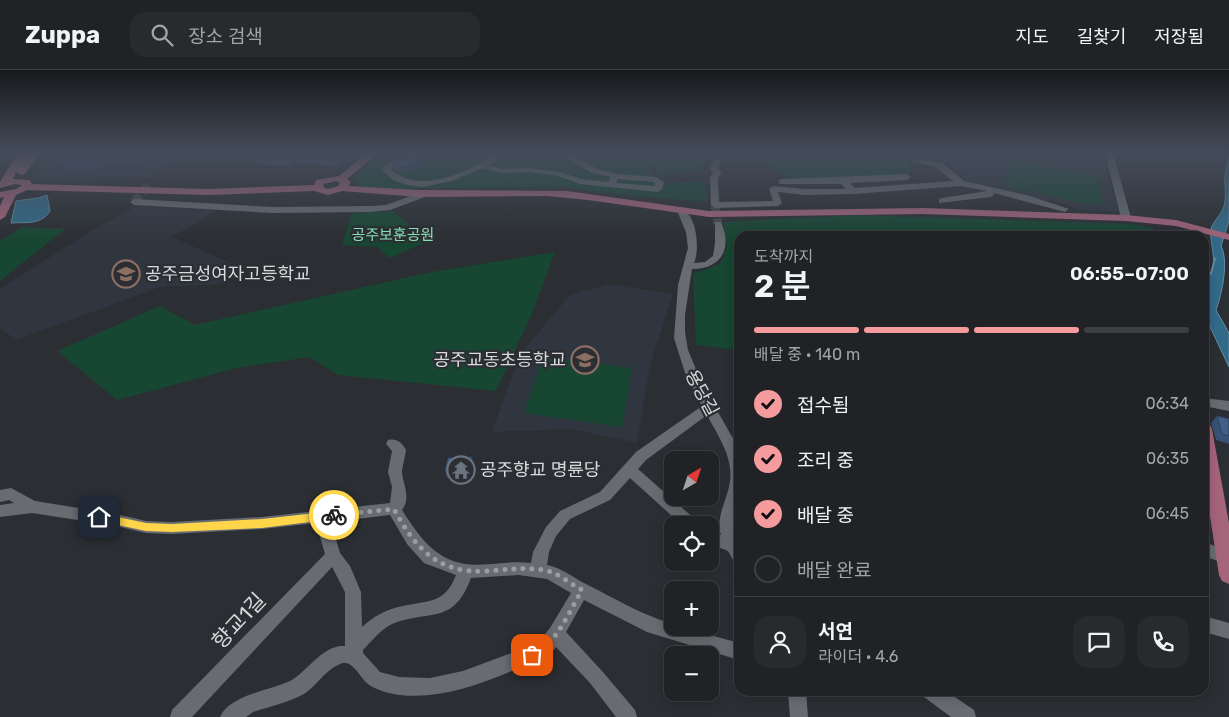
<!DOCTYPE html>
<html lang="ko">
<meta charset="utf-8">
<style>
:root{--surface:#202226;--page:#282a2e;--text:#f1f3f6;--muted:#a2a4a7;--line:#3d3f43;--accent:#f59b9e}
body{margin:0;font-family:Rubik,"Noto Sans KR",sans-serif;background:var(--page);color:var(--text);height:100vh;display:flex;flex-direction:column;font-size:19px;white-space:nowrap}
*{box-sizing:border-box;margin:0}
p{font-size:16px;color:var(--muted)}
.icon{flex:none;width:28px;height:28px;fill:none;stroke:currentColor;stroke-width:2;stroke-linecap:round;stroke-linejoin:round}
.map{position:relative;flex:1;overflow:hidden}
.panel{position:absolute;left:734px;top:161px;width:475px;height:465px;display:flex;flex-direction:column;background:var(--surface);border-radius:15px;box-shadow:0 2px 12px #0003,0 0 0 1px var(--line)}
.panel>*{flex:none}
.needle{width:32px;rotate:39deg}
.controls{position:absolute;left:664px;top:381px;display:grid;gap:10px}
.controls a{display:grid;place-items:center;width:55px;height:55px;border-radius:10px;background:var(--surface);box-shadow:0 2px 12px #0003,0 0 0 1px var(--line);font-size:25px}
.pin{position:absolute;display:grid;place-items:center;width:42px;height:42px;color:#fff;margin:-21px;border-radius:10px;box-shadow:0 2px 8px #0006}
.courier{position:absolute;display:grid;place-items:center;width:50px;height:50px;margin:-25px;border:4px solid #ffd54a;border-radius:50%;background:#fff;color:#222;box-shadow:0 1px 6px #0007}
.overview em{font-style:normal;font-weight:600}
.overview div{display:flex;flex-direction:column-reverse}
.overview{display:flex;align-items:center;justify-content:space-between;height:85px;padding:0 20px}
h1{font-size:32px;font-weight:600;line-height:38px}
.bar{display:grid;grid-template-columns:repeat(4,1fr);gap:8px 5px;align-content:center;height:60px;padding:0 20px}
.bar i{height:6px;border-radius:4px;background:var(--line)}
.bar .active{background:var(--accent)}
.bar p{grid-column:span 4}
.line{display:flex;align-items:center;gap:12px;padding:0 20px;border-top:1px solid var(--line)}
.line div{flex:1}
.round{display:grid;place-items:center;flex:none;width:52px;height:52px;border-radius:15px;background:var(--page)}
ol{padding:0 20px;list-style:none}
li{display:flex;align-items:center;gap:15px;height:55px}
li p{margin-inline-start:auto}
li .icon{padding:5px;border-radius:50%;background:var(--accent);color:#111;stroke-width:4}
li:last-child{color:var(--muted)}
li i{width:28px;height:28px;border:2px solid var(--line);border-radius:50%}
header{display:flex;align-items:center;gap:30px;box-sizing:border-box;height:70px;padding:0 25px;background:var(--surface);border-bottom:1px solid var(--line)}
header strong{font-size:24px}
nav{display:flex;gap:28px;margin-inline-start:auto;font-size:18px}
.search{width:350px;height:45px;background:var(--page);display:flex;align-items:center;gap:12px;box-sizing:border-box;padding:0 18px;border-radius:15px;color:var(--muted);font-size:19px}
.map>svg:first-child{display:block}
.built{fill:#2f363f}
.green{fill:#174632}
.water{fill:#326b89;stroke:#648ca2}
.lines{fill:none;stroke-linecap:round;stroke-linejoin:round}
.stream{stroke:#648ca2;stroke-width:2}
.minor-tunnel{stroke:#45484c;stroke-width:9;stroke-dasharray:9 4.5;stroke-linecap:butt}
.minor{fill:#686c71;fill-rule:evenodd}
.major{fill:#a5657b;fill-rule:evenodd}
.wall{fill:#375275}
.shaded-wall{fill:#2d425f}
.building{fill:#405f88;stroke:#2d425f}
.route{fill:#ffd54a}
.done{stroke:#9b9da0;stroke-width:5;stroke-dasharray:0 9}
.labels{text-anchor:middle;stroke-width:4.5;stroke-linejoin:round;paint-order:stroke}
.far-park-label{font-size:15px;fill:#86dfb4;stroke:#2b2e32}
.poi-label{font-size:18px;fill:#d7d9dc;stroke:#2b2e32;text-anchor:start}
.street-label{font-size:18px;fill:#d7d9dc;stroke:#2b2e32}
.near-street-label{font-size:21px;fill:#d7d9dc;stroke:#2b2e32}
</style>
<header>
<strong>Zuppa</strong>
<div class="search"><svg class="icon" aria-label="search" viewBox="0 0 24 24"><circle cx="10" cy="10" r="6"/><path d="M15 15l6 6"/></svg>장소 검색</div>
<nav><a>지도</a><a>길찾기</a><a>저장됨</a></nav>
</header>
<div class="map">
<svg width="1229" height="647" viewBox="0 0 1229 647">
<rect width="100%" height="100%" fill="#2b2e32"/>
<!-- built -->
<g class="built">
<polygon points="47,83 184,83 184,84 150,108 36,112 32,106"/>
<polygon points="935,83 1101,83 1119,142 1081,140 1072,136 971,113"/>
<polygon points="138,136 216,141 172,167 233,194 222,214 160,217 16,270 0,258 0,219 89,162"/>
<polygon points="608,214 673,224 650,295 637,373 571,359 492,362 520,284 570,225"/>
</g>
<!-- green -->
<g class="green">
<polygon points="380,83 619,83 647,91 624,83 729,83 724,86 702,92 700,101 656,105 656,93 651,92 652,108 666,113 704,111 708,132 602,123 567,117 362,119 351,110"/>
<polygon points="749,83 900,83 901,88 907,90 907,94 911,100 910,104 903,106 794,109 779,103"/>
<polygon points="1015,90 1099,107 1102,134 1086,134 1002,115"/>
<path d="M392,141C405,150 415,162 429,171L389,188L377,177L342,175L352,143Z"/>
<polygon points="857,145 1128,154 1152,158 1158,166 739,166 739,280 696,275 693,204 720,194 727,177 723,152"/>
<polygon points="22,157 65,159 0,211 0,171"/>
<polygon points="555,182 531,246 496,321 338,305 309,287 237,298 117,330 57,281 160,236 195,255 431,202"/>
<polygon points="543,286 632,298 622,357 524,343"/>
</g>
<!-- water -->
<g class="water">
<path d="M1229,86V151L1221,176C1229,191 1222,224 1216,240L1229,263V297L1204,244L1205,209C1221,196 1209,177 1211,159C1213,151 1222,144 1224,136C1227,125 1224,116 1225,105C1226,99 1228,92 1229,86Z"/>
<path d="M47,125L50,141C41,155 27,152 11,153L16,131L38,128Z"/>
</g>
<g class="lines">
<!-- stream -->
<polyline class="stream" points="1211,204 1215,188"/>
<!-- minor-tunnel -->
<g class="minor-tunnel">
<polyline points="134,132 151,113"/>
<polyline points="715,135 718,154"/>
</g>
<!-- minor -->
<g class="minor">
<path d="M414,83H424L396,95L391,100C416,120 448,109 475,96C485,90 495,83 507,83L489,95L502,99L529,98L560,102L581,109L608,112L611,107L592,103L559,83H568L598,99L616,104L656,107L664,112L662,119L658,122L580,114L559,106L529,102L502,103L483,98L452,111L422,117L408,115L393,110L382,100L390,92ZM618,109L654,112L655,113V116L616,113Z"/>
<polygon points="1105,83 1113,83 1131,148 1129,150 1123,150 1121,148"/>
<polygon points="912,88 942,93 964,111 1030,126 1069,139 1065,142 994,123 993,126 990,127 939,133 939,129 942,128 987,121 961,116 853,124 805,125 778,122 782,133 778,136 715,138 711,135 710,107 713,103 710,99 713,91 717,89 721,91 718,99 722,103 718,108 719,132 773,131 769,119 773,116 805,119 846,119 841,114 779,114 779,110 782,109 907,104 911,107 907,110 850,113 855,118 953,111 936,97 912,92"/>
<polygon points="427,120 430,121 430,125 390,140 370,142 273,143 134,135 130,132 134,129 273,137 370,136 386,135"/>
<path d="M683,140C697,146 700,180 694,193L705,192L713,186L715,173V152H721C733,179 721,199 692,199L685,245V262L688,280L702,314L739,379V433L734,451L735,461L739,472V492L733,490L728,481L710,474V462L721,465C715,447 728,429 730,411C733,386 718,366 707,345L646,390L638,399L697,451L700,455H682L630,408L610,430L570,449L556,466L549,482L547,495C561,497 575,509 588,515C615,529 643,545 672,554V558H685L739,573V590L647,562L584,530L566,562L602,601L635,640L637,647H616L590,613L556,577L550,585C503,604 452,631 400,625C391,624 375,620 368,614C361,609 353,591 343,593C326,598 318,615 304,624C289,632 269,637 253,642L246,647H220C229,625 271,620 290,611C307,602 323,574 345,576V522L332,497L192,647H170L172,640L325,484L316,453L262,459L172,464L146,463L116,456L32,443L0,447V435L14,433L9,430L0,432V420L11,418L35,431L116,444L146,451L172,452L262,447L390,433L392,417L388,402L392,381L386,374L388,370C397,368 402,373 406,380C405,387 403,394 402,400C402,414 412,427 402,440C418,465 434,489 465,494C484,497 509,490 531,493L533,482L546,457L560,441L600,422L636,382L702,336L685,303L674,268L678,215L688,178L686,162L678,143ZM390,445L407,474L424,493L456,505C445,534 429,530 403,536C387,539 374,546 362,557L361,522L350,496L340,483L331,452ZM519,505L547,509L571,523L550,558L538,573L463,601L430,608L399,607L380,602L363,583V580C372,571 381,559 392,554C430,539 453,556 471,508Z"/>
<polygon points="1204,328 1229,331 1229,341 1204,336"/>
<polygon points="1204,472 1229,481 1229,493 1226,494 1204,486"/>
<polygon points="1204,546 1229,553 1229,569 1204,562"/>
<polygon points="788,621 806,621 808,647 790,647"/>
<polygon points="921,621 946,621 974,640 976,647 951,647 924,627"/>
</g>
<!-- major -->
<g class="major">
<path d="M18,83H28L19,98L30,83H40L25,104L21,105L16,102L13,109L30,110L32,114L208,119L314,115L316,110L339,106L367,83H378L347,109L351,112L349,116L419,120L567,121L709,141L923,138L1126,145L1176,150L1229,164V170L1176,156L1126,151L923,144L709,147L588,130L547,126L419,127L342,121L328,125L314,121L208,125L27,120L16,125L5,147L0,150V136L4,127L0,128V122L16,119L22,115L15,114L0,118V112ZM336,111L340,113L338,116L328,119L323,117L324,114Z"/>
<polygon points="1204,353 1210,355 1212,359 1229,453 1229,514 1222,511 1219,505 1204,407"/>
</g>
</g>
<!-- wall -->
<g class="wall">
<polygon points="59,83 152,83 151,87 127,96 123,94 68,101 58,85"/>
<polygon points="254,83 342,83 344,88 336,96 295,92 290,96 258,94"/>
<polygon points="421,90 422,96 411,101 402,102 394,100 393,94"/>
<polygon points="1217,346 1229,349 1229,374 1216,370 1211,353"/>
<polygon points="474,394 472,406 447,407 445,400"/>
</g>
<!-- shaded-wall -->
<g class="shaded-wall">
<polygon points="75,83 117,83 123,94 68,101 58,85"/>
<polygon points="120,83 152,83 151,87 127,96"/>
<polygon points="289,83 291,83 295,92 290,96 286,85"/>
<polygon points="334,83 342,83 344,88 336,96 333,84"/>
<polygon points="421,90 422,96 411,101 402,102 401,97"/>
<polygon points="472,387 474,394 472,406 470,400"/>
</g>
<!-- building -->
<g class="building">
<polygon points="59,83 75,83 58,85"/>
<polygon points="256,83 289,83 286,85"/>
<polygon points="310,83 334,83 333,84"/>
<polygon points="404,88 421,90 410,95 401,97 393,94"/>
<polygon points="1217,346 1229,349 1229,366 1222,364"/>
<polygon points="472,387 470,400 445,400 448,388"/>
</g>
<!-- sky -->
<linearGradient id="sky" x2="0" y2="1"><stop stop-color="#18191c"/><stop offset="0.48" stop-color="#444c5a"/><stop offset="1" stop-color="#444c5a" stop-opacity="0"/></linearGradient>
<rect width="1229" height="173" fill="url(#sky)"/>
<!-- route -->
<polygon class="route" points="334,441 339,445 334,449 262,458 172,462 146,461 99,451 95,447 99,443 146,453 172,454 262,449"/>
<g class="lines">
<!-- done -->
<path class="done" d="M334,445L394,439C415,478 438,504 486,501C507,500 527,496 548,501C559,504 571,514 582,520C568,543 557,574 532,585"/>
</g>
<!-- icons -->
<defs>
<g id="school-ring" transform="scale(1.4375)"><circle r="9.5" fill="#2b2e32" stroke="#8d6e63" stroke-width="1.5"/><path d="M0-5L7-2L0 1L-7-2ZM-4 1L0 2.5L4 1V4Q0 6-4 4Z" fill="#8d6e63"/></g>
<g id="temple-ring" transform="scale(1.4375)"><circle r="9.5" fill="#2b2e32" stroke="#6b7280" stroke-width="1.5"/><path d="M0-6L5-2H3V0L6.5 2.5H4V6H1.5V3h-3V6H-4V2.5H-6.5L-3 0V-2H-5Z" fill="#6b7280"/></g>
</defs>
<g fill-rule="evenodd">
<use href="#school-ring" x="126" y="204"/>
<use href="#school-ring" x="585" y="290"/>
<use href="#temple-ring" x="461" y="400"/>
</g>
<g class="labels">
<!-- far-park labels -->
<g class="far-park-label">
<text x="393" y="170">공주보훈공원</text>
</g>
<!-- poi labels -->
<g class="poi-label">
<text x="145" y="210">공주금성여자고등학교</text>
<text x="566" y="296" text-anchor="end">공주교동초등학교</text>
<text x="480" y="406">공주향교 명륜당</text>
</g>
<!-- street labels -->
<g class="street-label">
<text transform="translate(702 323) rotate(62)" y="6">용당길</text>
</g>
<!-- near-street labels -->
<g class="near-street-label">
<text transform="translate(239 551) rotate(-47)" y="7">향교1길</text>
</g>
</g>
</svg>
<div class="controls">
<a><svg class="needle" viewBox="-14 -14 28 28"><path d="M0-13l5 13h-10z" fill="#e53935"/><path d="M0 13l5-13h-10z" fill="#a2a4a7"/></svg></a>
<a><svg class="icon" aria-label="locate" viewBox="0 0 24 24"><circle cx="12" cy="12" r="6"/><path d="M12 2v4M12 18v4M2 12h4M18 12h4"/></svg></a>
<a>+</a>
<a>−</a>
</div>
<div class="pin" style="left:532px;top:585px;background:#ea580c"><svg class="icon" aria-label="bag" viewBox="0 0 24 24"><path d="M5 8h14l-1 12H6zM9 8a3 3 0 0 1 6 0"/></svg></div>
<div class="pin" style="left:99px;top:447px;background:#1f2937"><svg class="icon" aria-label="home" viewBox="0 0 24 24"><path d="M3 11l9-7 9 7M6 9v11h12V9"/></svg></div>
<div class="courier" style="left:334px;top:445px"><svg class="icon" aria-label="bike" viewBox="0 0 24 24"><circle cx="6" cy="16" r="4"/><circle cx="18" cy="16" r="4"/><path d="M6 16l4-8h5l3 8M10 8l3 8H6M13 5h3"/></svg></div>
<section class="panel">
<div class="overview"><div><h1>2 분</h1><p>도착까지</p></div><em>06:55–07:00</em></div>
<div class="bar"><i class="active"></i><i class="active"></i><i class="active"></i><i></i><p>배달 중 · 140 m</p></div>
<ol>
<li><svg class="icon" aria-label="check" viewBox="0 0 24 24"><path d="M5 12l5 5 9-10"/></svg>접수됨<p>06:34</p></li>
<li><svg class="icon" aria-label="check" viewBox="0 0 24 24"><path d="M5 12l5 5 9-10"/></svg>조리 중<p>06:35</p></li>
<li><svg class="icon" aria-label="check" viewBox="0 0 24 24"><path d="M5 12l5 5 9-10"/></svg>배달 중<p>06:45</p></li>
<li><i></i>배달 완료</li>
</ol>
<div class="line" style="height:90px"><a class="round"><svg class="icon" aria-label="person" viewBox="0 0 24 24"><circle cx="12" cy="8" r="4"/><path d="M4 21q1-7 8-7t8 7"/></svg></a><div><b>서연</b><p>라이더 · 4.6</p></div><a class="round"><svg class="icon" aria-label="chat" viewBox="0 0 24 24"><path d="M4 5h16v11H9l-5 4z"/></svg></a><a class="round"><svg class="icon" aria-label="phone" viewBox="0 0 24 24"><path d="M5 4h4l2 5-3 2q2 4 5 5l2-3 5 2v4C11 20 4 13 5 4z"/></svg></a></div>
</section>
</div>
